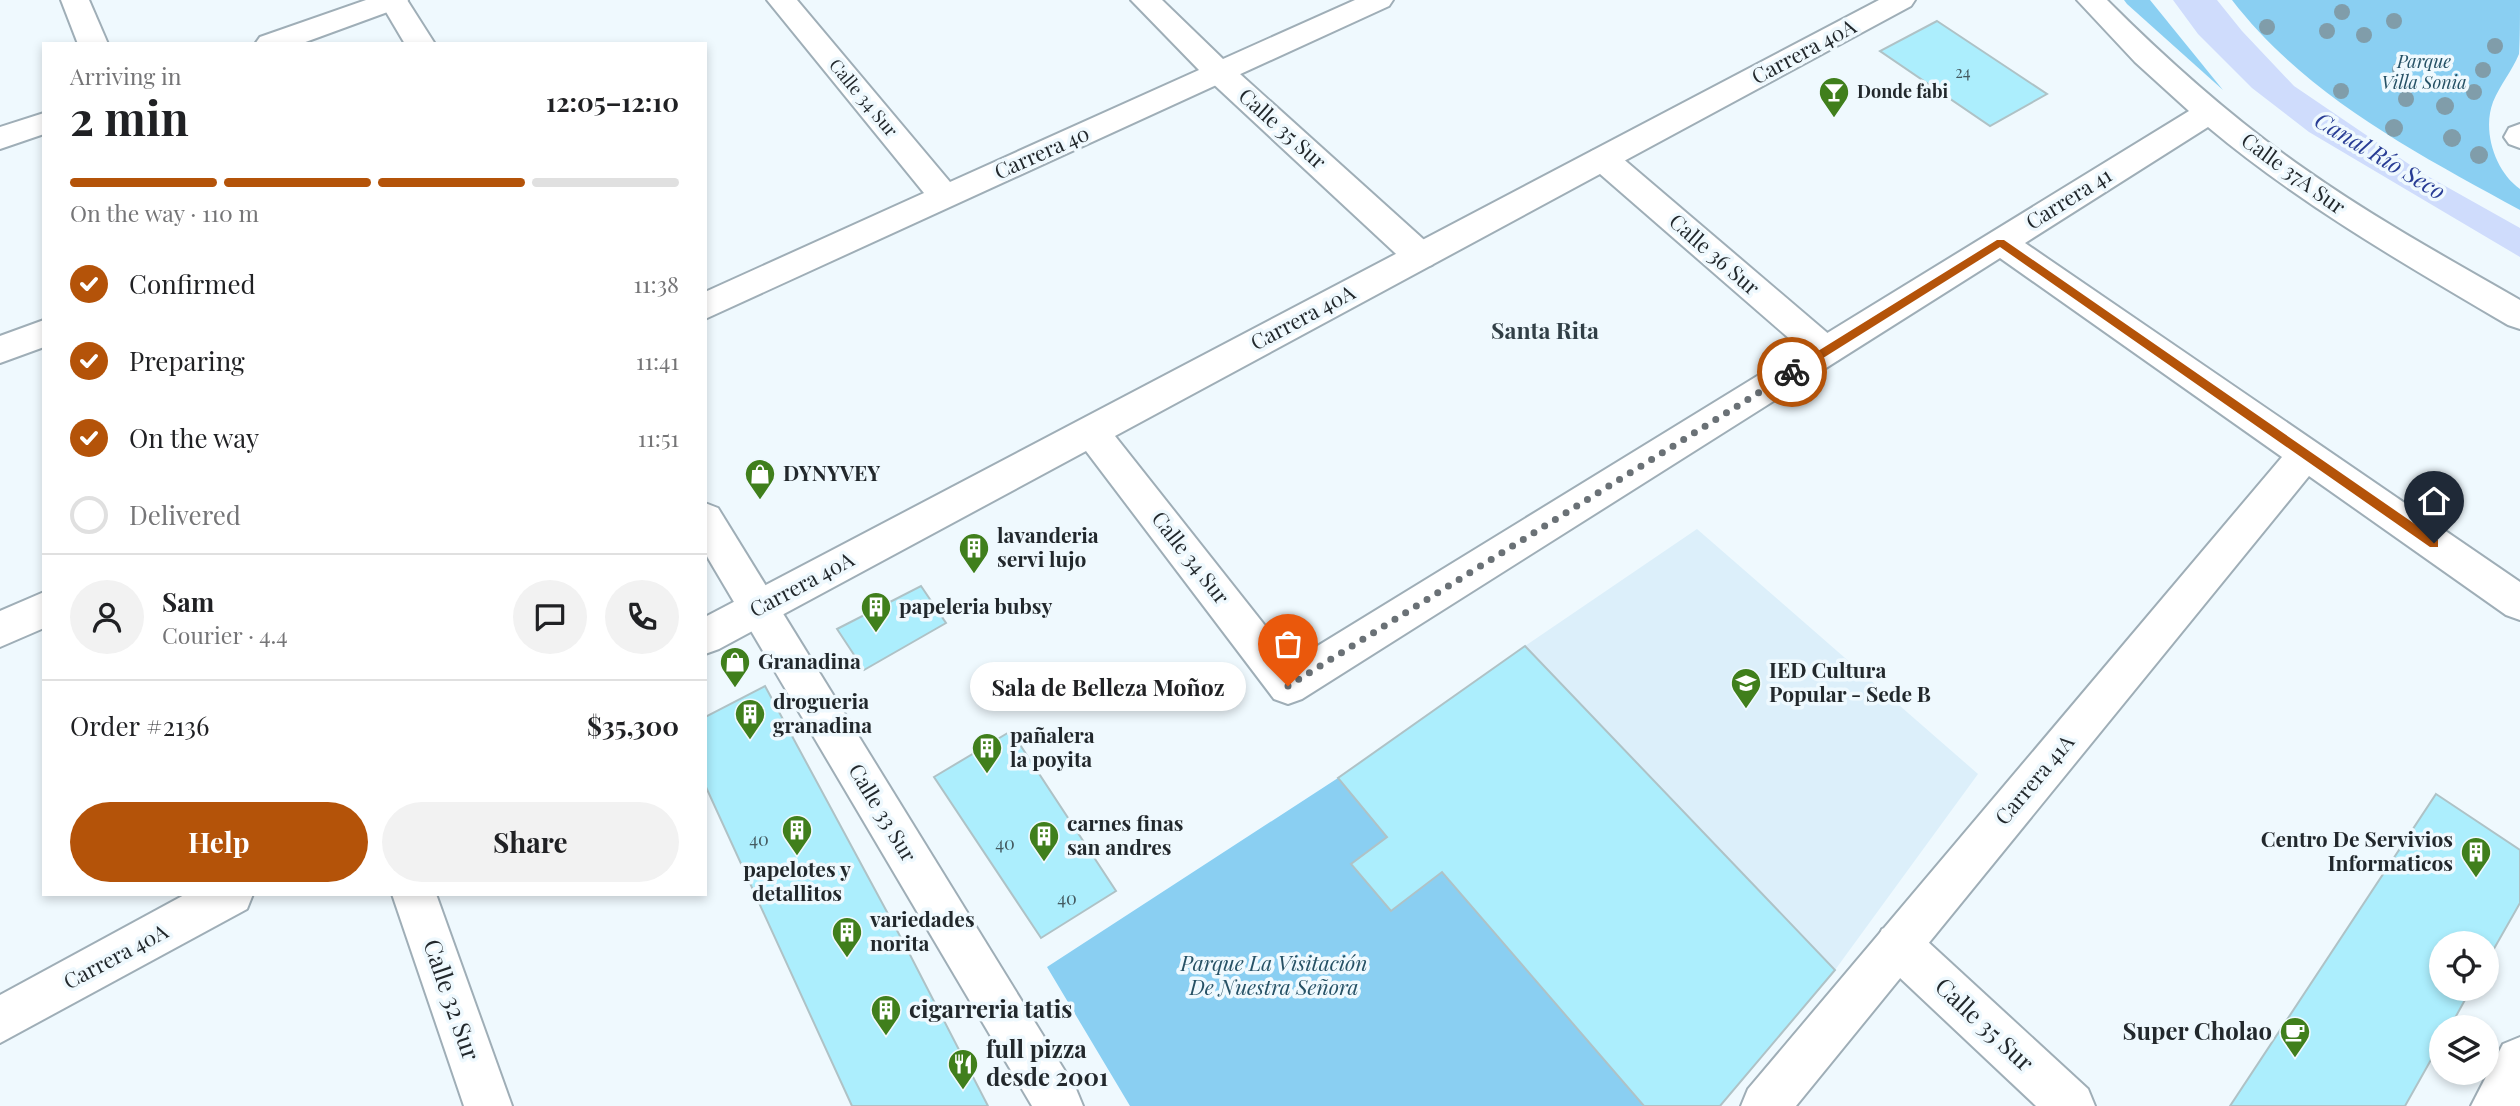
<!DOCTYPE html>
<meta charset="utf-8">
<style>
:root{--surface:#fff;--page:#f2f2f2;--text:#202124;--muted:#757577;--line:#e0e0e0;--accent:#b45309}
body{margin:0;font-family:"Playfair Display",serif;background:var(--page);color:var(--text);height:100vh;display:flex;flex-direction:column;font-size:26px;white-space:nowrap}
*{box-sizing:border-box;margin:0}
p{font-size:23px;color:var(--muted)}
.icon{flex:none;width:38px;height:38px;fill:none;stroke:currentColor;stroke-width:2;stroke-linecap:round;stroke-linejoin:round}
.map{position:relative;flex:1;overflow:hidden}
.sheet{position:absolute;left:42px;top:42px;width:665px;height:854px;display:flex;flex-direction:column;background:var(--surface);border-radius:0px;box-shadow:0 4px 10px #0003}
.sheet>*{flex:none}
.controls{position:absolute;left:2429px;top:931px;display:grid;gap:14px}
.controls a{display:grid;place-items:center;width:70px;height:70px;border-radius:50%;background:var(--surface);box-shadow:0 4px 10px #0003;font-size:35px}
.pin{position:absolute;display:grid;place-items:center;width:60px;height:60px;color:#fff;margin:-72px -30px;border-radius:50% 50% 50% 0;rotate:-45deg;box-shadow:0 0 7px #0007}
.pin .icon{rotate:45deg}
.courier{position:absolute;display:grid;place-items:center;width:70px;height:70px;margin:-35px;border:5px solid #b45309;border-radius:50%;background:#fff;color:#222;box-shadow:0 2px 9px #0007}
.bubble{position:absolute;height:49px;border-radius:24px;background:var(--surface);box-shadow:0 4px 10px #0003;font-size:23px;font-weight:700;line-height:49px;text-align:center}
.head em{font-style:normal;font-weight:700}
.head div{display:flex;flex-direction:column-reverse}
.head{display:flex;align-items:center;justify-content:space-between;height:119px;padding:0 28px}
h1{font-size:46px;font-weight:700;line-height:52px}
.bar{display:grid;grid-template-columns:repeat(4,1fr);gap:10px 7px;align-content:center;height:84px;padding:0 28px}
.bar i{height:9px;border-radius:5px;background:var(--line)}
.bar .current{background:var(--accent)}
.bar p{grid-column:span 4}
.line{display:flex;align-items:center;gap:18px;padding:0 28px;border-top:2px solid var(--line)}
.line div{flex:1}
.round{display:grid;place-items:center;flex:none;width:74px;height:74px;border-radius:37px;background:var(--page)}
ol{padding:0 28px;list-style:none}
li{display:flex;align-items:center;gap:21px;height:77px}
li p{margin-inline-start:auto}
li .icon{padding:7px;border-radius:50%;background:var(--accent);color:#fff;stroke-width:4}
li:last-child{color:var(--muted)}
li i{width:38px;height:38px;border:4px solid var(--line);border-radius:50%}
.cta{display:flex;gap:14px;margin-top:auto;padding:14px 28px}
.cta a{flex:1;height:80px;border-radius:42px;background:var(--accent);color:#fff;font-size:28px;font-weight:700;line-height:80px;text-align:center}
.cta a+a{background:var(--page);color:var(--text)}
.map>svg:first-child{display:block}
.built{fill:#dceffa}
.green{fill:#8acff2}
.water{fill:#cfdcfc}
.building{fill:#aceefd;stroke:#afc2c6;stroke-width:2}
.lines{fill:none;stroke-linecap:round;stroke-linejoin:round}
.pedestrian-casing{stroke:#9faeb7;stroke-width:4}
.minor-casing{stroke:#9faeb7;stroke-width:4}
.tertiary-casing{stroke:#9faeb7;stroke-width:4}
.secondary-casing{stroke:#9faeb7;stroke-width:4}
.pedestrian{fill:#fff;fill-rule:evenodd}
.minor{fill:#fff;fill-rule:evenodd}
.tertiary{fill:#fff;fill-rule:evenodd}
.secondary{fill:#fff;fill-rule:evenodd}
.tree{fill:#809daa}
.route{fill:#b45309}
.done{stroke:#6a7176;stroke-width:7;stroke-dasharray:0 12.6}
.labels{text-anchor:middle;stroke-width:7;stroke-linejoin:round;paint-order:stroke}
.far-number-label{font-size:16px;fill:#445a60}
.far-park-label{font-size:18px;font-style:italic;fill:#265165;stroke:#eff9fe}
.far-poi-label{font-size:18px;font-weight:bold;fill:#22282c;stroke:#eff9fe;text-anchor:start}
.far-street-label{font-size:18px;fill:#22282c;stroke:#eff9fe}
.number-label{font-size:18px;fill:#445a60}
.street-label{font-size:21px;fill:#22282c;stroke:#eff9fe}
.poi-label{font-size:21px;font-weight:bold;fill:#22282c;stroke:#eff9fe;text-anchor:start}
.park-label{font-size:21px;font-style:italic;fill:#265165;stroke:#eff9fe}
.water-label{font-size:23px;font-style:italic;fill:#293d95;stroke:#eff9fe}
.neighbourhood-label{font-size:23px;font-weight:bold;fill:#313f46;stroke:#eff9fe}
.near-street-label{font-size:24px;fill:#22282c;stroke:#eff9fe}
.near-poi-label{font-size:24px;font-weight:bold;fill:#22282c;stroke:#eff9fe;text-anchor:start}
</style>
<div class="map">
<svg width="2520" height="1106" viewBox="0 0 2520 1106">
<rect width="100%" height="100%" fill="#eff9fe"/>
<!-- built -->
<polygon class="built" points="1697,529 1978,774 1835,970 1525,646"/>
<!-- green -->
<g class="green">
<polygon points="2124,0 2150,0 2223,90 2127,4"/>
<path d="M2232,0H2520C2520,16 2520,39 2519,54C2512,71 2500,85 2493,102C2482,131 2495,171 2520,189V210C2416,153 2306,96 2232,0Z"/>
<polygon points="1338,778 1387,837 1352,864 1390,910 1442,872 1644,1106 1130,1106 1047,967"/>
</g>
<!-- water -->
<polygon class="water" points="2173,0 2217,0 2242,31 2294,86 2422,173 2520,228 2520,257 2309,132 2252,88 2198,34"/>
<!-- building -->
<g class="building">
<polygon points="1937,21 2047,94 1990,126 1880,51"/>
<polygon points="921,586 946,623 864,670 837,629"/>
<polygon points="1525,646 1835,970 1720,1106 1644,1106 1442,872 1391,911 1351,864 1387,837 1338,778"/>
<polygon points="765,686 907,949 988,1106 852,1106 705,785 705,717"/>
<polygon points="1011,731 1116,891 1041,938 934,777"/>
<polygon points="2436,794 2520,850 2520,903 2487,961 2487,943 2441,943 2441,989 2471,989 2450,1027 2441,1027 2441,1042 2405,1106 2230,1106"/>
</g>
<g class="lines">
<!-- pedestrian casing -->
<g class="pedestrian-casing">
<g id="pedestrian">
<polygon points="1219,62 1230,65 1432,247 1437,256 1432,265 1420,268 1408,265 1208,79 1204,72 1208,65"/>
<polygon points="1603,148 1614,151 1838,342 1843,351 1838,360 1826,364 1814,360 1592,167 1587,159 1592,151"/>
<polygon points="1898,923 1914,929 2088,1089 2095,1106 2036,1106 1882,961 1875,945 1882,929"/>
</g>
</g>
<!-- minor casing -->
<g class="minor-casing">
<g id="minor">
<polygon points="61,0 89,0 108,44 78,44"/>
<polygon points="366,0 408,0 404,6 300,44 255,44 260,37"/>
<polygon points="767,0 797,0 950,182 1199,70 1131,0 1162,0 1223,59 1355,0 1393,0 1389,6 705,319 705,292 924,193"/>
<path d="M1879,0H1915L1911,6L1115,436L1293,661L2189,111L2135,62L2077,0H2107C2169,62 2234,120 2306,170C2374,218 2447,258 2520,300V329L2508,325C2404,264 2300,204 2208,127L2025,243L2520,582V620L2506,615L2309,476L1796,1106H1741L1748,1089L2282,457L2000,258L1302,699L1288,704L1274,699L1086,451L719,649L705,654V617Z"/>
<polygon points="44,113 44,134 0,149 0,127"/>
<polygon points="2520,124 2520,148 2509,144 2504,137 2509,128"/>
<polygon points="44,320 44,347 0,363 0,336"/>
<polygon points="44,592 44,628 0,647 0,611"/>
<polygon points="186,894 253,894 247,909 0,1043 0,995"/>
<polygon points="392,894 436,894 512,1106 464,1106"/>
</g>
</g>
<!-- tertiary casing -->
<g class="tertiary-casing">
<g id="tertiary">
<polygon points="379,0 407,0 435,44 405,44"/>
<polygon points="705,503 718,508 1076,1089 1083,1106 1032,1106 705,553"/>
</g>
</g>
<!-- secondary casing -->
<g class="secondary-casing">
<polygon id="secondary" points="2520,1037 2520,1106 2471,1106 2503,1044"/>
</g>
<!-- pedestrian -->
<use href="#pedestrian" class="pedestrian"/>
<!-- minor -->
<use href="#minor" class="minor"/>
<!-- tertiary -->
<use href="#tertiary" class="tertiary"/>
<!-- secondary -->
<use href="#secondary" class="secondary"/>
</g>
<!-- trees -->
<g class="tree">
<circle cx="2342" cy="12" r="8"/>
<circle cx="2394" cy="21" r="8"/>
<circle cx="2267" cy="27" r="8"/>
<circle cx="2327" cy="31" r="8"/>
<circle cx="2364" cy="35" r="8"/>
<circle cx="2495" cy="46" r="8"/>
<circle cx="2400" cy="70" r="8"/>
<circle cx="2483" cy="70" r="8"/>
<circle cx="2341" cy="91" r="8"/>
<circle cx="2474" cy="92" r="8"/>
<circle cx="2406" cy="99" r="8"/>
<circle cx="2445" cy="106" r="9"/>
<circle cx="2394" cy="128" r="9"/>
<circle cx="2452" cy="138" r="9"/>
<circle cx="2479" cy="155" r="9"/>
</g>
<!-- route -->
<polygon class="route" points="1997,240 2004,240 2438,540 2438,547 2430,547 2000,247 1796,375 1789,375 1789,369"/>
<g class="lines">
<!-- done -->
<polyline class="done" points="1288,686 1792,372"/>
</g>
<!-- icons -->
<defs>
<g id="bar-pin" transform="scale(1.575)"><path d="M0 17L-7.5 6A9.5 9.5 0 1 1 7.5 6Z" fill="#407f1c" stroke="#eff9fe"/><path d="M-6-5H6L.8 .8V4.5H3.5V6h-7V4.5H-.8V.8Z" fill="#fff"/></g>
<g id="shop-pin" transform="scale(1.575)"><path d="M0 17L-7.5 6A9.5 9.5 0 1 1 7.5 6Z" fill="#407f1c" stroke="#eff9fe"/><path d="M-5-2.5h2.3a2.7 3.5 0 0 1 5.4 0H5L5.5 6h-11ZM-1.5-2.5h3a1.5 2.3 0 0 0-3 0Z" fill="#fff"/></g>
<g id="building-pin" transform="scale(1.575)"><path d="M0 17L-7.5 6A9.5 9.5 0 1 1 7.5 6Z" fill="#407f1c" stroke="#eff9fe"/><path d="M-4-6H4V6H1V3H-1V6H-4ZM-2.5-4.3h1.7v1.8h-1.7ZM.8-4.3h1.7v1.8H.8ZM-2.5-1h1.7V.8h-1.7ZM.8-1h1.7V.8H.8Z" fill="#fff"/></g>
<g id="school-pin" transform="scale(1.575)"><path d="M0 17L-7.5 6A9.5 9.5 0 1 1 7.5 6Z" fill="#407f1c" stroke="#eff9fe"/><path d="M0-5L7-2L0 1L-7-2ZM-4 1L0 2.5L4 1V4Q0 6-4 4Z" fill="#fff"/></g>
<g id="cafe-pin" transform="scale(1.575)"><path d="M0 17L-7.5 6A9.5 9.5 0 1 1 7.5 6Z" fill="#407f1c" stroke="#eff9fe"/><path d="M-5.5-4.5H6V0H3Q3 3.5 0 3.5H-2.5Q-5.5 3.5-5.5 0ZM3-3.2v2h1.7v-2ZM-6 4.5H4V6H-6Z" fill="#fff"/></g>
<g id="restaurant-pin" transform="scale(1.575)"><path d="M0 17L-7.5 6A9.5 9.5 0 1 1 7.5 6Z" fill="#407f1c" stroke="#eff9fe"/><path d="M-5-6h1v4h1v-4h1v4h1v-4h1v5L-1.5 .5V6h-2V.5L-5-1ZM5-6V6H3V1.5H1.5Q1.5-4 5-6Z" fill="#fff"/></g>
</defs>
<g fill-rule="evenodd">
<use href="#bar-pin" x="1834" y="92"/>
<use href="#shop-pin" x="760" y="474"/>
<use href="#building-pin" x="974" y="548"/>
<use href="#building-pin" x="876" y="607"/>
<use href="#shop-pin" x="735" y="662"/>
<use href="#school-pin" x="1746" y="683"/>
<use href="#building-pin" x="750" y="714"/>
<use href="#building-pin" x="987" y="748"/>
<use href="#building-pin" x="797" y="830"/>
<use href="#building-pin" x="1044" y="836"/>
<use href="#building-pin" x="2476" y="852"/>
<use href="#building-pin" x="847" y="932"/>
<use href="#building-pin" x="886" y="1010"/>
<use href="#cafe-pin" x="2295" y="1032"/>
<use href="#restaurant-pin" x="963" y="1064"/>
</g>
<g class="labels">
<!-- far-number labels -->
<g class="far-number-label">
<text x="1963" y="78">24</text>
</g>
<!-- far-park labels -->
<g class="far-park-label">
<text x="2424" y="68">Parque<tspan x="2424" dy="21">Villa Sonia</tspan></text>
</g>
<!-- far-poi labels -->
<g class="far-poi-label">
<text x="1857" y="98">Donde fabi</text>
</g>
<!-- far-street labels -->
<g class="far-street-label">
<text transform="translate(863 98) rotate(50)" y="6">Calle 34 Sur</text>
</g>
<!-- number labels -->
<g class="number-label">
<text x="759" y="846">40</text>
<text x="1005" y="850">40</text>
<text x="1067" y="905">40</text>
</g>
<!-- street labels -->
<g class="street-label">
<text transform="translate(1804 52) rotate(-28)" y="7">Carrera 40A</text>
<text transform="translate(1282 129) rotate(42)" y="7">Calle 35 Sur</text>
<text transform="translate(1042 153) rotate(-24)" y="7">Carrera 40</text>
<text transform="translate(2293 174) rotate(36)" y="7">Calle 37A Sur</text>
<text transform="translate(2069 199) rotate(-32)" y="7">Carrera 41</text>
<text transform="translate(1714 255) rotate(41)" y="7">Calle 36 Sur</text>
<text transform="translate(1303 318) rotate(-28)" y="7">Carrera 40A</text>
<text transform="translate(1190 558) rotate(52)" y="7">Calle 34 Sur</text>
<text transform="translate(802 585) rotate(-28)" y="7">Carrera 40A</text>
<text transform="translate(2035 780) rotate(-50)" y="7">Carrera 41A</text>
<text transform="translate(882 813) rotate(59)" y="7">Calle 33 Sur</text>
<text transform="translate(116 957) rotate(-28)" y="7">Carrera 40A</text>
</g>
<!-- poi labels -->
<g class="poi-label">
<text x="783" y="481">DYNYVEY</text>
<text x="997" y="543">lavanderia<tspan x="997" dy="24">servi lujo</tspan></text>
<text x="899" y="614">papeleria bubsy</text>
<text x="758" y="669">Granadina</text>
<text x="1769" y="678">IED Cultura<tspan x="1769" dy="24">Popular - Sede B</tspan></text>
<text x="773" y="709">drogueria<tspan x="773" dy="24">granadina</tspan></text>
<text x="1010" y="743">pañalera<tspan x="1010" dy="24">la poyita</tspan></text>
<text x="1067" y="831">carnes finas<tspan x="1067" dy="24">san andres</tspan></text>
<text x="2453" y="847" text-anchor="end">Centro De Servivios<tspan x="2453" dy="24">Informaticos</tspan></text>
<text x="797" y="877" text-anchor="middle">papelotes y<tspan x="797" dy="24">detallitos</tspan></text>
<text x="870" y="927">variedades<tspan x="870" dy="24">norita</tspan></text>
</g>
<!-- park labels -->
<g class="park-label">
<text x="1274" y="971">Parque La Visitación<tspan x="1274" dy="24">De Nuestra Señora</tspan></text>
</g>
<!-- water labels -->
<g class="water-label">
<text transform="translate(2380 156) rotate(31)" y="8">Canal Río Seco</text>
</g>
<!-- neighbourhood labels -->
<g class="neighbourhood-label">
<text x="1545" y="339">Santa Rita</text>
</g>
<!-- near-street labels -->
<g class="near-street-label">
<text transform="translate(451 1000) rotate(71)" y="8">Calle 32 Sur</text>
<text transform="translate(1984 1025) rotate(43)" y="8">Calle 35 Sur</text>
</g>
<!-- near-poi labels -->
<g class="near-poi-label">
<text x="909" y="1018">cigarreria tatis</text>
<text x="2272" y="1040" text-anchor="end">Super Cholao</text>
<text x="986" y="1058">full pizza<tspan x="986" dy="28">desde 2001</tspan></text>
</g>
</g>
</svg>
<div class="controls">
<a><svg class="icon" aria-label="locate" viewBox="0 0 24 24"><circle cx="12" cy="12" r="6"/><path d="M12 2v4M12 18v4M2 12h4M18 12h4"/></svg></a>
<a><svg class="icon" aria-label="layers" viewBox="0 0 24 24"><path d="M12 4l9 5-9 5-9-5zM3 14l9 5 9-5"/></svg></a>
</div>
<div class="pin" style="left:1288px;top:686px;background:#ea580c"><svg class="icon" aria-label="bag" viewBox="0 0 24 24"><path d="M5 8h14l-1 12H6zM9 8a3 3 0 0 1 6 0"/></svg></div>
<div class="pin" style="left:2434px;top:543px;background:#1f2937"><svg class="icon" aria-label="home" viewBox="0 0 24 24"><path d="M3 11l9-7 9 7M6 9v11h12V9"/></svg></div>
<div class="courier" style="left:1792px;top:372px"><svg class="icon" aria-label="bike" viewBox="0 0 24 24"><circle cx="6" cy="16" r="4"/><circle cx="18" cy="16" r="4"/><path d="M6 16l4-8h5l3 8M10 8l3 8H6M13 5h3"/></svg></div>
<div class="bubble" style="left:970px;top:662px;width:276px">Sala de Belleza Moñoz</div>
<section class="sheet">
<div class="head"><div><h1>2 min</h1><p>Arriving in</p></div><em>12:05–12:10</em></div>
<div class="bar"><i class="current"></i><i class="current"></i><i class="current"></i><i></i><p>On the way · 110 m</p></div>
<ol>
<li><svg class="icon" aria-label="check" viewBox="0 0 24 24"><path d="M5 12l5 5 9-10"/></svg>Confirmed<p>11:38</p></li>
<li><svg class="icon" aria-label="check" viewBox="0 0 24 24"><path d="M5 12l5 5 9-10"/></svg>Preparing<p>11:41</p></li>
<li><svg class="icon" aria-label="check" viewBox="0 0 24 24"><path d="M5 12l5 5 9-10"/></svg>On the way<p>11:51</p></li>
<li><i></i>Delivered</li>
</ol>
<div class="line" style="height:126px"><a class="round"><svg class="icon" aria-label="person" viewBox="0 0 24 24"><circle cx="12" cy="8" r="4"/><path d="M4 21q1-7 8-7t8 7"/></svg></a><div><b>Sam</b><p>Courier · 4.4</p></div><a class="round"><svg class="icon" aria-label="chat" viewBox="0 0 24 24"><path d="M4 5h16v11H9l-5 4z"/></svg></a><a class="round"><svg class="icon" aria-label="phone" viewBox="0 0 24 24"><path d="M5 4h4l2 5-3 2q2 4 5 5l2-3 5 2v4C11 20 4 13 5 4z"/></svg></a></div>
<div class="line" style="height:91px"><div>Order #2136</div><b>$35,300</b></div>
<div class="cta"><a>Help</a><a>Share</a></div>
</section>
</div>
